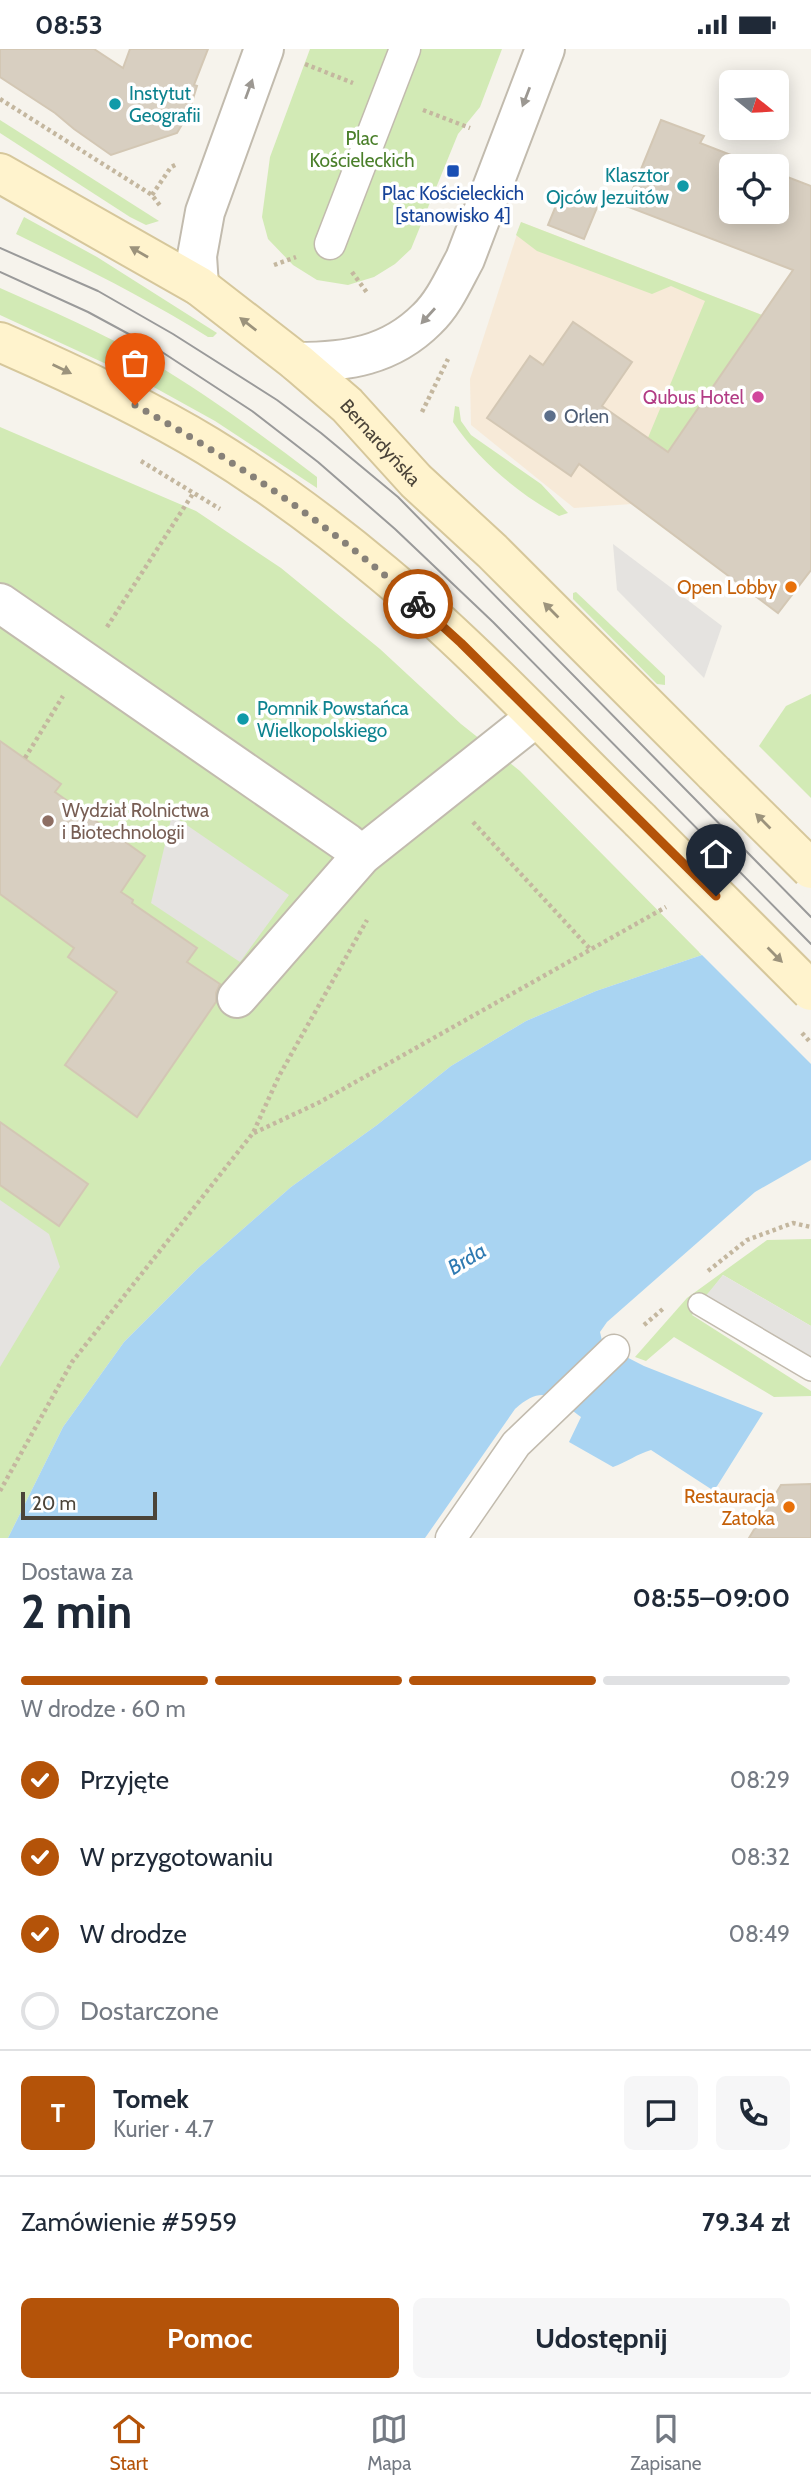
<!DOCTYPE html>
<html lang="pl">
<meta charset="utf-8">
<style>
:root{--surface:#fff;--page:#f6f6f7;--text:#1f2937;--muted:#747a83;--line:#e0e1e3;--accent:#b45309}
body{margin:0;font-family:Cabin,sans-serif;background:var(--page);color:var(--text);height:100vh;display:flex;flex-direction:column;font-size:26px;white-space:nowrap}
*{box-sizing:border-box;margin:0}
p{font-size:23px;color:var(--muted)}
.icon{flex:none;width:38px;height:38px;fill:none;stroke:currentColor;stroke-width:2;stroke-linecap:round;stroke-linejoin:round}
.map{position:relative;height:1489px;overflow:hidden}
.sheet{display:flex;flex-direction:column;background:var(--surface);flex:1}
.sheet>*{flex:none}
.needle{width:46px;rotate:108deg}
.controls{position:absolute;left:719px;top:21px;display:grid;gap:14px}
.controls a{display:grid;place-items:center;width:70px;height:70px;border-radius:10px;background:var(--surface);box-shadow:0 4px 18px #0003;font-size:35px}
.scale{position:absolute;left:21px;bottom:18px;width:136px;box-sizing:border-box;padding-left:7px;border:4px solid #4b4439;border-top:0;font-size:19px;line-height:24px;white-space:nowrap;color:#4b4439;-webkit-text-stroke:5px #fff;paint-order:stroke}
.pin{position:absolute;display:grid;place-items:center;width:60px;height:60px;color:#fff;margin:-72px -30px;border-radius:50% 50% 50% 0;rotate:-45deg;box-shadow:0 0 7px #0007}
.pin .icon{rotate:45deg}
.courier{position:absolute;display:grid;place-items:center;width:70px;height:70px;margin:-35px;border:5px solid #b45309;border-radius:50%;background:#fff;color:#222;box-shadow:0 2px 9px #0007}
.summary em{font-style:normal;font-weight:700}
.summary div{display:flex;flex-direction:column-reverse}
.summary{display:flex;align-items:center;justify-content:space-between;height:119px;padding:0 21px}
h1{font-size:46px;font-weight:700;line-height:52px}
.bar{display:grid;grid-template-columns:repeat(4,1fr);gap:10px 7px;align-content:center;height:84px;padding:0 21px}
.bar i{height:9px;border-radius:5px;background:var(--line)}
.bar .on{background:var(--accent)}
.bar p{grid-column:span 4}
.line{display:flex;align-items:center;gap:18px;padding:0 21px;border-top:2px solid var(--line)}
.line div{flex:1}
.round{display:grid;place-items:center;flex:none;width:74px;height:74px;border-radius:10px;background:var(--page)}
ol{padding:0 21px;list-style:none}
li{display:flex;align-items:center;gap:21px;height:77px}
li p{margin-inline-start:auto}
li .icon{padding:7px;border-radius:50%;background:var(--accent);color:#fff;stroke-width:4}
li:last-child{color:var(--muted)}
li i{width:38px;height:38px;border:4px solid var(--line);border-radius:50%}
.button{display:flex;gap:14px;margin-top:auto;padding:14px 21px}
.button a{flex:1;height:80px;border-radius:10px;background:var(--accent);color:#fff;font-size:28px;font-weight:700;line-height:80px;text-align:center}
.button a+a{background:var(--page);color:var(--text)}
.status{display:flex;justify-content:space-between;align-items:center;height:49px;padding:0 35px;background:var(--surface);direction:ltr}
.status svg{height:19px;fill:currentColor}
.menu{display:flex;justify-content:space-around;align-items:center;height:98px;border-top:2px solid var(--line);background:var(--surface);font-size:19px;color:var(--muted)}
.menu a{display:grid;justify-items:center;gap:4px}
.menu .on{color:var(--accent)}
.map>svg:first-child{display:block}
.commercial{fill:#f7ead8}
.green{fill:#d2eab5}
.parking{fill:#e5e3e0}
.water{fill:#a9d4f2}
.pier{fill:#f6f3ec}
.building{fill:#d8cfc1;stroke:#d3c7b4;stroke-width:2}
.lines{fill:none;stroke-linecap:round;stroke-linejoin:round}
.service-casing{stroke:#c2bbae;stroke-width:24}
.pedestrian-casing{stroke:#c2bbae;stroke-width:33}
.minor-casing{stroke:#c2bbae;stroke-width:42}
.secondary-casing{stroke:#d6c79b;stroke-width:42}
.path{stroke:#c4b79f;stroke-width:4.5;stroke-dasharray:3.5 3.5;stroke-linecap:butt}
.service{stroke:#fff;stroke-width:21}
.pedestrian{stroke:#fff;stroke-width:30}
.minor{stroke:#fff;stroke-width:38}
.secondary{stroke:#fff3cd;stroke-width:38}
.tram{stroke:#9a9a9a;stroke-width:2}
.secondary-bridge-casing{stroke:#d6c79b;stroke-width:42;stroke-linecap:butt}
.path-bridge{stroke:#c4b79f;stroke-width:4.5;stroke-dasharray:3.5 3.5;stroke-linecap:butt}
.secondary-bridge{stroke:#fff3cd;stroke-width:38}
.oneway{fill:#9c9892}
.oneway2{fill:#9c937c}
.done{stroke:#878178;stroke-width:7;stroke-dasharray:0 12.6}
.route{stroke:#b45309;stroke-width:9}
.culture-dot{fill:#0f9aa8;stroke:#fff;stroke-width:2.5}
.transit-dot{fill:#1a4fb4;stroke:#fff;stroke-width:2.5}
.hotel-dot{fill:#d1479c;stroke:#fff;stroke-width:2.5}
.service-dot{fill:#5c6f8a;stroke:#fff;stroke-width:2.5}
.food-dot{fill:#e8710a;stroke:#fff;stroke-width:2.5}
.education-dot{fill:#8d6e63;stroke:#fff;stroke-width:2.5}
.labels{text-anchor:middle;stroke-width:7;stroke-linejoin:round;paint-order:stroke}
.culture-label{font-size:19px;fill:#0d838f;stroke:#fff;text-anchor:start}
.park-label{font-size:19px;fill:#4a7f2a;stroke:#fff}
.transit-label{font-size:19px;fill:#164399;stroke:#fff}
.hotel-label{font-size:19px;fill:#b23c85;stroke:#fff;text-anchor:end}
.service-label{font-size:19px;fill:#4e5e75;stroke:#fff;text-anchor:start}
.street-label{font-size:19px;fill:#4b4439;stroke:#fff}
.food-label{font-size:19px;fill:#c56008;stroke:#fff;text-anchor:end}
.education-label{font-size:19px;fill:#785e54;stroke:#fff;text-anchor:start}
.water-label{font-size:21px;font-style:italic;fill:#2e7ab2;stroke:#fff}
</style>
<div class="status"><b>08:53</b><svg viewBox="0 0 49 12"><path d="M0 12V9h3v3zM5 12V6h3v6zM10 12V3h3v9zM15 12V0h3v12zM26 1h20v11H26zM47 4h2v5h-2z"/></svg></div>
<div class="map">
<svg width="811" height="1489" viewBox="0 0 811 1489">
<rect width="100%" height="100%" fill="#f6f3ec"/>
<!-- commercial -->
<polygon class="commercial" points="521,173 762,266 632,455 574,459 471,376 470,330"/>
<!-- green -->
<g class="green">
<polygon points="310,0 502,0 480,58 458,85 411,200 395,215 374,228 348,236 317,231 293,216 268,190 262,168 270,108"/>
<polygon points="0,71 159,172 146,176 130,168 0,84"/>
<path d="M24,168L97,208L217,284L213,288H208C146,249 81,217 16,185Z"/>
<polygon points="521,173 762,266 632,455 627,439 705,252 671,237 652,245 537,202 516,186"/>
<path d="M0,239C51,262 102,283 150,312C208,346 263,387 317,428V439L215,372L141,331L0,266Z"/>
<path d="M455,357L459,358L461,372L471,386L541,435L568,464L559,467C519,445 479,412 453,373Z"/>
<polygon points="0,378 196,462 281,519 380,600 461,675 520,722 702,906 596,942 526,972 451,1017 377,1076 291,1138 197,1220 124,1293 63,1378 8,1489 0,1489"/>
<polygon points="576,543 665,627 665,636 657,635 573,550 573,544"/>
<polygon points="811,645 811,749 759,697 786,657"/>
<polygon points="811,1190 811,1277 723,1226 692,1266 811,1342 811,1347 774,1348 674,1288 646,1312 635,1308 687,1249 767,1191"/>
</g>
<!-- parking -->
<g class="parking">
<polygon points="613,495 722,577 704,629 617,541"/>
<polygon points="172,766 289,846 240,913 151,854"/>
<polygon points="0,1151 49,1185 60,1218 0,1318"/>
<polygon points="723,1226 811,1277 811,1321 699,1255"/>
</g>
<!-- water -->
<path class="water" d="M811,848V1111L755,1143L607,1273L600,1283L603,1296L644,1317L763,1364L714,1442L651,1401C637,1405 627,1413 613,1418L569,1393L581,1368C554,1349 544,1334 515,1360L425,1489H8L63,1378L124,1293L197,1220L291,1138L377,1076L451,1017L526,972L596,942L702,906Z"/>
<!-- pier -->
<polygon class="pier" points="811,844 811,1015 699,903"/>
<!-- building -->
<g class="building">
<polygon points="0,0 94,0 123,19 130,0 208,0 194,36 197,37 186,72 184,72 177,84 111,106 74,80 55,64 0,28"/>
<polygon points="661,71 704,87 700,94 759,117 732,117 732,163 777,163 777,124 811,137 811,521 778,564 579,415 571,427 487,369 530,307 543,316 573,273 632,313 602,357 668,403 793,221 626,157"/>
<polygon points="562,142 598,156 584,190 548,176"/>
<polygon points="0,692 61,735 55,743 145,807 121,843 133,851 132,854 197,899 187,913 220,935 216,944 216,953 137,1068 65,1016 117,943 68,908 74,899 0,845"/>
<polygon points="0,1073 88,1135 59,1177 0,1136"/>
<polygon points="811,1435 811,1489 749,1489 781,1436"/>
</g>
<g class="lines">
<!-- service casing -->
<g class="service-casing">
<polyline id="service" points="699,1255 811,1321"/>
</g>
<!-- pedestrian casing -->
<g class="pedestrian-casing">
<g id="pedestrian">
<polyline points="330,195 405,0"/>
<polyline points="451,1489 516,1395 614,1301"/>
</g>
</g>
<!-- minor casing -->
<g class="minor-casing">
<g id="minor">
<polyline points="199,237 197,207 205,163 264,0"/>
<path d="M297,313C347,313 390,307 427,270C444,254 454,230 465,210L545,0"/>
<polyline points="0,554 347,794 362,806"/>
<polyline points="237,949 362,806 536,668"/>
</g>
</g>
<!-- secondary casing -->
<g class="secondary-casing">
<g id="secondary">
<path id="s1" d="M0,124L199,237L297,313L347,356L416,432L492,502L714,724"/>
<path d="M0,293C71,324 142,357 208,397C270,435 329,479 384,525C475,601 555,688 640,771"/>
</g>
</g>
<!-- path -->
<g class="path">
<polyline points="305,15 353,34"/>
<polyline points="0,50 152,146 161,158"/>
<polyline points="423,61 470,79"/>
<polyline points="152,146 171,118 177,115"/>
<polyline points="274,216 296,208"/>
<polyline points="352,223 368,245"/>
<polyline points="422,363 448,310"/>
<polyline points="141,412 220,460"/>
<polyline points="107,578 194,443"/>
<polyline points="25,709 63,647"/>
<polyline points="473,773 591,901"/>
<polyline points="254,1084 320,1053 666,858"/>
<polyline points="708,1222 747,1191 793,1174 811,1178"/>
<polyline points="644,1276 664,1259"/>
<polyline points="0,1442 72,1313 253,1084 279,1027 367,871"/>
</g>
<!-- service -->
<use href="#service" class="service"/>
<!-- pedestrian -->
<use href="#pedestrian" class="pedestrian"/>
<!-- minor -->
<use href="#minor" class="minor"/>
<!-- secondary -->
<use href="#secondary" class="secondary"/>
<!-- tram -->
<g class="tram">
<polyline points="0,199 98,242 173,285 277,351 321,384 398,448 811,868"/>
<polyline points="0,223 88,263 162,303 252,362 318,413 395,480 493,573 811,895"/>
</g>
<!-- secondary-bridge casing -->
<g class="secondary-bridge-casing">
<g id="secondary-bridge">
<polyline points="714,724 811,820"/>
<polyline points="640,771 811,942"/>
</g>
</g>
<!-- path-bridge -->
<polyline class="path-bridge" points="802,984 811,994"/>
<!-- secondary-bridge -->
<use href="#secondary-bridge" class="secondary-bridge"/>
</g>
<!-- one-way arrows -->
<defs><path id="oneway-solid" d="M-6-.8H1V-3.2L6.5 0L1 3.2V.8H-6Z" transform="scale(1.75)"/></defs>
<g class="oneway">
<use href="#oneway-solid" transform="translate(249 40) rotate(-70)"/>
<use href="#oneway-solid" transform="translate(526 48) rotate(111)"/>
<use href="#oneway-solid" transform="translate(428 267) rotate(132)"/>
</g>
<g class="oneway2">
<use href="#oneway-solid" transform="translate(139 203) rotate(-150)"/>
<use href="#oneway-solid" transform="translate(248 275) rotate(-142)"/>
<use href="#oneway-solid" transform="translate(62 320) rotate(26)"/>
<use href="#oneway-solid" transform="translate(551 561) rotate(-135)"/>
<use href="#oneway-solid" transform="translate(763 772) rotate(-135)"/>
<use href="#oneway-solid" transform="translate(775 906) rotate(45)"/>
</g>
<g class="lines">
<!-- done -->
<path class="done" d="M135,356C236,412 331,477 418,555"/>
<!-- route -->
<polyline class="route" points="418,555 461,594 716,847"/>
</g>
<!-- markers -->
<g class="culture-dot">
<circle cx="115" cy="55" r="7"/>
<circle cx="683" cy="137" r="7"/>
<circle cx="243" cy="670" r="7"/>
</g>
<rect class="transit-dot" x="446" y="115" width="14" height="14" rx="3.5"/>
<circle class="hotel-dot" cx="758" cy="348" r="7"/>
<circle class="service-dot" cx="550" cy="367" r="7"/>
<g class="food-dot">
<circle cx="791" cy="538" r="7"/>
<circle cx="789" cy="1458" r="7"/>
</g>
<circle class="education-dot" cx="48" cy="772" r="7"/>
<g class="labels">
<!-- culture labels -->
<g class="culture-label">
<text x="129" y="51">Instytut<tspan x="129" dy="22">Geografii</tspan></text>
<text x="669" y="133" text-anchor="end">Klasztor<tspan x="669" dy="22">Ojców Jezuitów</tspan></text>
<text x="257" y="666">Pomnik Powstańca<tspan x="257" dy="22">Wielkopolskiego</tspan></text>
</g>
<!-- park labels -->
<g class="park-label">
<text x="362" y="96">Plac<tspan x="362" dy="22">Kościeleckich</tspan></text>
</g>
<!-- transit labels -->
<g class="transit-label">
<text x="453" y="151">Plac Kościeleckich<tspan x="453" dy="22">[stanowisko 4]</tspan></text>
</g>
<!-- hotel labels -->
<g class="hotel-label">
<text x="744" y="355">Qubus Hotel</text>
</g>
<!-- service labels -->
<g class="service-label">
<text x="564" y="374">Orlen</text>
</g>
<!-- street labels -->
<g class="street-label">
<text dy="7" stroke="none"><textPath href="#s1" startOffset="469">Bernardyńska</textPath></text>
</g>
<!-- food labels -->
<g class="food-label">
<text x="777" y="545">Open Lobby</text>
<text x="775" y="1454">Restauracja<tspan x="775" dy="22">Zatoka</tspan></text>
</g>
<!-- education labels -->
<g class="education-label">
<text x="62" y="768">Wydział Rolnictwa<tspan x="62" dy="22">i Biotechnologii</tspan></text>
</g>
<!-- water labels -->
<g class="water-label">
<text transform="translate(467 1210) rotate(-31)" y="7">Brda</text>
</g>
</g>
</svg>
<div class="controls">
<a><svg class="needle" viewBox="-14 -14 28 28"><path d="M0-13l5 13h-10z" fill="#e53935"/><path d="M0 13l5-13h-10z" fill="#747a83"/></svg></a>
<a><svg class="icon" aria-label="locate" viewBox="0 0 24 24"><circle cx="12" cy="12" r="6"/><path d="M12 2v4M12 18v4M2 12h4M18 12h4"/></svg></a>
</div>
<div class="scale">20 m</div>
<div class="pin" style="left:135px;top:356px;background:#ea580c"><svg class="icon" aria-label="bag" viewBox="0 0 24 24"><path d="M5 8h14l-1 12H6zM9 8a3 3 0 0 1 6 0"/></svg></div>
<div class="pin" style="left:716px;top:847px;background:#1f2937"><svg class="icon" aria-label="home" viewBox="0 0 24 24"><path d="M3 11l9-7 9 7M6 9v11h12V9"/></svg></div>
<div class="courier" style="left:418px;top:555px"><svg class="icon" aria-label="bike" viewBox="0 0 24 24"><circle cx="6" cy="16" r="4"/><circle cx="18" cy="16" r="4"/><path d="M6 16l4-8h5l3 8M10 8l3 8H6M13 5h3"/></svg></div>
</div>
<section class="sheet">
<div class="summary"><div><h1>2 min</h1><p>Dostawa za</p></div><em>08:55–09:00</em></div>
<div class="bar"><i class="on"></i><i class="on"></i><i class="on"></i><i></i><p>W drodze · 60 m</p></div>
<ol>
<li><svg class="icon" aria-label="check" viewBox="0 0 24 24"><path d="M5 12l5 5 9-10"/></svg>Przyjęte<p>08:29</p></li>
<li><svg class="icon" aria-label="check" viewBox="0 0 24 24"><path d="M5 12l5 5 9-10"/></svg>W przygotowaniu<p>08:32</p></li>
<li><svg class="icon" aria-label="check" viewBox="0 0 24 24"><path d="M5 12l5 5 9-10"/></svg>W drodze<p>08:49</p></li>
<li><i></i>Dostarczone</li>
</ol>
<div class="line" style="height:126px"><b class="round" style="background:var(--accent);color:#fff">T</b><div><b>Tomek</b><p>Kurier · 4.7</p></div><a class="round"><svg class="icon" aria-label="chat" viewBox="0 0 24 24"><path d="M4 5h16v11H9l-5 4z"/></svg></a><a class="round"><svg class="icon" aria-label="phone" viewBox="0 0 24 24"><path d="M5 4h4l2 5-3 2q2 4 5 5l2-3 5 2v4C11 20 4 13 5 4z"/></svg></a></div>
<div class="line" style="height:91px"><div>Zamówienie #5959</div><b>79.34 zł</b></div>
<div class="button"><a>Pomoc</a><a>Udostępnij</a></div>
</section>
<nav class="menu">
<a class="on"><svg class="icon" aria-label="home" viewBox="0 0 24 24"><path d="M3 11l9-7 9 7M6 9v11h12V9"/></svg>Start</a>
<a><svg class="icon" aria-label="map" viewBox="0 0 24 24"><path d="M3 6l6-2 6 2 6-2v14l-6 2-6-2-6 2zM9 4v14M15 6v14"/></svg>Mapa</a>
<a><svg class="icon" aria-label="saved" viewBox="0 0 24 24"><path d="M7 4h10v16l-5-4-5 4z"/></svg>Zapisane</a>
</nav>
